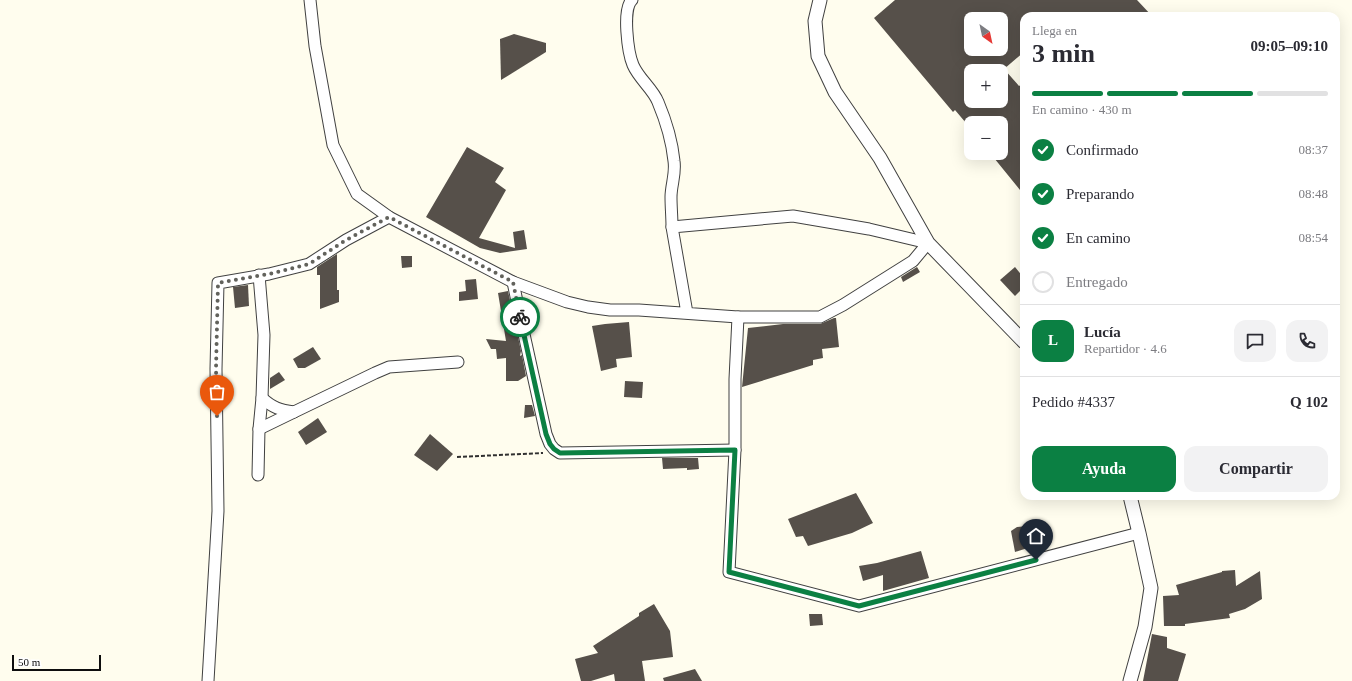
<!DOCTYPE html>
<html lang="es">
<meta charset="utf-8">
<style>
:root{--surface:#fff;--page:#f2f2f3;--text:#2b2b33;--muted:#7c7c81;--line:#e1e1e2;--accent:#0b8043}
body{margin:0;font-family:"Times New Roman",serif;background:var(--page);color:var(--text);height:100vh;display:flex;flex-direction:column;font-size:15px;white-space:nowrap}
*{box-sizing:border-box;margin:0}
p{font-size:13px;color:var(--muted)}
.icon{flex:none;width:22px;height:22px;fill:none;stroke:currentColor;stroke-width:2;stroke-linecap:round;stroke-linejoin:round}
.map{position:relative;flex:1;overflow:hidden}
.side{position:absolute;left:1020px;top:12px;width:320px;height:488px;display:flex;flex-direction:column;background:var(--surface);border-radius:12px;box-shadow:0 4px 16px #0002}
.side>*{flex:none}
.needle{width:26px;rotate:147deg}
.controls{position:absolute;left:964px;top:12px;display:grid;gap:8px}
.controls a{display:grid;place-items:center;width:44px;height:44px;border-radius:8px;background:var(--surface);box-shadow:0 4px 16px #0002;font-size:20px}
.scale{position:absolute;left:12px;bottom:10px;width:89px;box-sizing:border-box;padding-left:4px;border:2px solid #0e0e0e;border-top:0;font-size:11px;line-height:14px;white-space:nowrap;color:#0e0e0e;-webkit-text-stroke:3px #fff;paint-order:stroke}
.pin{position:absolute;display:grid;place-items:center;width:34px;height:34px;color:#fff;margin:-41px -17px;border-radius:50% 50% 50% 0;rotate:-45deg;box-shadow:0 0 4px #0007}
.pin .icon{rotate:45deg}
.courier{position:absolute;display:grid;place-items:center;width:40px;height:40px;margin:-20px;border:3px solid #0b8043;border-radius:50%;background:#fff;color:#222;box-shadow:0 1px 5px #0007}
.head em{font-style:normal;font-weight:700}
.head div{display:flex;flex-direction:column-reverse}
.head{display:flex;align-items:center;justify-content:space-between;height:68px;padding:0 12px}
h1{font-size:26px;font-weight:700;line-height:30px}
.bar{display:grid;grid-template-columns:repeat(4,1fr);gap:6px 4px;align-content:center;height:48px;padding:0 12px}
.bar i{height:5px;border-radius:3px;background:var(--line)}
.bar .current{background:var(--accent)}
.bar p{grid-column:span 4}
.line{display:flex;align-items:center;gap:10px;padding:0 12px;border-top:1px solid var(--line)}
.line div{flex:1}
.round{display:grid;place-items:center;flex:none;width:42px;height:42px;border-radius:12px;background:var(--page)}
ol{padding:0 12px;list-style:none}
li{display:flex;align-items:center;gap:12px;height:44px}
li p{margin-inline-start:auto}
li .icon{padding:4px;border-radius:50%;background:var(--accent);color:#fff;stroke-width:4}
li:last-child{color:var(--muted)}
li i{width:22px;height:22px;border:2px solid var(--line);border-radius:50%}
.cta{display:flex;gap:8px;margin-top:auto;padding:8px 12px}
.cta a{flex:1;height:46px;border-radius:12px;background:var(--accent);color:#fff;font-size:16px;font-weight:700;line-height:46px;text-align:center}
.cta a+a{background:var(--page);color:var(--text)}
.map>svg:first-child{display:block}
.building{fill:#56504a;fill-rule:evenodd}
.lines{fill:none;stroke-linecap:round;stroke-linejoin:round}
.minor-casing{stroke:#414141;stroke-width:13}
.tertiary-casing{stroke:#414141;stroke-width:15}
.path{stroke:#303030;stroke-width:2;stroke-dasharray:4 2;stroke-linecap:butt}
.minor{stroke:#fff;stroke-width:11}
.tertiary{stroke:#fff;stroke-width:13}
.done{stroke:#62625c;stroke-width:4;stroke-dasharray:0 7.2}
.route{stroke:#0b8043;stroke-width:5}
</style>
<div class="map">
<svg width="1352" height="681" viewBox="0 0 1352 681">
<rect width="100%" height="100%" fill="#fffdee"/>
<!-- building -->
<g class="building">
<path d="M895,0H1137L1152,16H1024V52L1004,69L1019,86L1024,83V195L990,153H1001V123H966L955,110L953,112L874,18ZM971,19H1001V49H971ZM971,71H1001V101H971Z"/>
<polygon points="514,34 546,43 546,52 501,80 500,39"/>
<polygon points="467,147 504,168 495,182 506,190 479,238 515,248 513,232 524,230 527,249 500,253 480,248 426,217"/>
<polygon points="337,254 337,290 339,290 339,302 320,309 320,275 317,275 317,267"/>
<polygon points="401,256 412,256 412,267 402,268"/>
<polygon points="917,267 920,272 903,282 901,277"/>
<polygon points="1015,267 1024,278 1024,287 1015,296 1000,280"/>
<polygon points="476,279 478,299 459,301 459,292 466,291 465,280"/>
<polygon points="248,285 249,306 235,308 233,287"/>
<polygon points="508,291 521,351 520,356 522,355 526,376 518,381 506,381 506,358 497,359 496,349 491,349 486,339 506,341 498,293"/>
<polygon points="834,318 836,318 839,347 822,349 823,358 813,360 813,365 742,387 748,328 783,324 820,324"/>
<polygon points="629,322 632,357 616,359 617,367 601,371 592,326 605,324"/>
<polygon points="313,347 321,359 305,368 298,368 293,359"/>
<polygon points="279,372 285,380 270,389 270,378"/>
<polygon points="625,381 643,382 642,398 624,397"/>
<polygon points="525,405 532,405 535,416 524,418"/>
<polygon points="318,418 327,432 306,445 298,432"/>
<polygon points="430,434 453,454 437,471 414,455"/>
<polygon points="662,458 698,458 699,469 687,470 687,468 663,469"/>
<polygon points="856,493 873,523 852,533 808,546 803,536 796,537 788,519"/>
<polygon points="1041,525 1043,543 1015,552 1011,531 1017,527"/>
<polygon points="921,551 929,578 883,591 883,575 863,581 859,566 877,563"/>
<polygon points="1235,570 1236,586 1260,571 1262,599 1245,609 1229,614 1230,618 1185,624 1185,626 1164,626 1163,596 1179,595 1176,585 1222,572 1222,571"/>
<polygon points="654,604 670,631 673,657 642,661 645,681 615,681 614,674 591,681 581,681 575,659 598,653 593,646 639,616 639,613"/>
<polygon points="809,614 822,614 823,625 810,626"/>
<polygon points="1152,634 1167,637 1167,648 1186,654 1178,681 1143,681"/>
<polygon points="695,669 702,681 664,681 663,678"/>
</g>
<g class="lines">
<!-- minor casing -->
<g class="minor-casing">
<g id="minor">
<polyline points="310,0 315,46 333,145 357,194 389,217 513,282 567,302 588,307 610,310 639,310 738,317 820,317 843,305 913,261 928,243 869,229 793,216 672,227 687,313"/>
<path d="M632,0C622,9 628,53 633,65C639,79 653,89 658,102C666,121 672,141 674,161C676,174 671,185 671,197C671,207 672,217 672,227"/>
<polyline points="513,282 520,316 546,434 550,444 554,449 560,453 735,450"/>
<polyline points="738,317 735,379 735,450 729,572 859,606 1139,533"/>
<path d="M262,398C273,408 280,410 294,412L375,373L389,367L458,362"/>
<polyline points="259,429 294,412"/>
<polyline points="258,475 259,429 262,398 264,335 259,275"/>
<polyline points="208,681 218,511 216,369 218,283 269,274 309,264 346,240 389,217"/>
</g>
</g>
<!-- tertiary casing -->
<g class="tertiary-casing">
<g id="tertiary">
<polyline points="820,0 815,21 818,56 835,92 880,158 928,243 1024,342"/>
<polyline points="1130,496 1139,533 1151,588 1145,627 1130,681"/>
</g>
</g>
<!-- path -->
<polyline class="path" points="457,457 543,453"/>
<!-- minor -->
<use href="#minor" class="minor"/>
<!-- tertiary -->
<use href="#tertiary" class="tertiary"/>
</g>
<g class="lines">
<!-- done -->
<polyline class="done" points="217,416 216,369 218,283 269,274 309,264 346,240 389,217 513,282 520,317"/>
<!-- route -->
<polyline class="route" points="520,317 546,434 550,444 554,449 560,453 735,450 729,572 859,606 1036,560"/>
</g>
</svg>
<div class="controls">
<a><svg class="needle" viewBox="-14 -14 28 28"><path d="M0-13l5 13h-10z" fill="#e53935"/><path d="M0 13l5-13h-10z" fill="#7c7c81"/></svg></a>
<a>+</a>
<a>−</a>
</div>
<div class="scale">50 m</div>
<div class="pin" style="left:217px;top:416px;background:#ea580c"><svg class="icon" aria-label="bag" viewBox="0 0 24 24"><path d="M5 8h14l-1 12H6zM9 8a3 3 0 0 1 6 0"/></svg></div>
<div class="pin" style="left:1036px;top:560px;background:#1f2937"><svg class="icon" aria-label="home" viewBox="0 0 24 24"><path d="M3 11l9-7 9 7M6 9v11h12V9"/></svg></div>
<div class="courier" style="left:520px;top:317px"><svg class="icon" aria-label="bike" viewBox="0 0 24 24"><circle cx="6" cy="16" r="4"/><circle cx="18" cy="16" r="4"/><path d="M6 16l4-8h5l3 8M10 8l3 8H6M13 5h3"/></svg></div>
<section class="side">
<div class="head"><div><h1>3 min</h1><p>Llega en</p></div><em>09:05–09:10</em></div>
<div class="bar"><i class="current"></i><i class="current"></i><i class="current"></i><i></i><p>En camino · 430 m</p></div>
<ol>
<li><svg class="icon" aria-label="check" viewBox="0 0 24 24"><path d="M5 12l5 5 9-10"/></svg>Confirmado<p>08:37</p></li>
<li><svg class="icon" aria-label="check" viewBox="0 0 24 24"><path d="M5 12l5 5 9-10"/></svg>Preparando<p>08:48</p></li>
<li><svg class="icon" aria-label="check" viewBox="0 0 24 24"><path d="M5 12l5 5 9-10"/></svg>En camino<p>08:54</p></li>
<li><i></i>Entregado</li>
</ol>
<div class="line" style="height:72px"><b class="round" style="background:var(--accent);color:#fff">L</b><div><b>Lucía</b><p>Repartidor · 4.6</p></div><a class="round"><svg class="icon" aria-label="chat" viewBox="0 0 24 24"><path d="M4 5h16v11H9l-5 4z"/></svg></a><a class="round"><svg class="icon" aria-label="phone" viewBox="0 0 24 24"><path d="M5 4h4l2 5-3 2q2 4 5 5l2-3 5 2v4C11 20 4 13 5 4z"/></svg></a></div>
<div class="line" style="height:52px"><div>Pedido #4337</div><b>Q 102</b></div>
<div class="cta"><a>Ayuda</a><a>Compartir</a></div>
</section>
</div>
